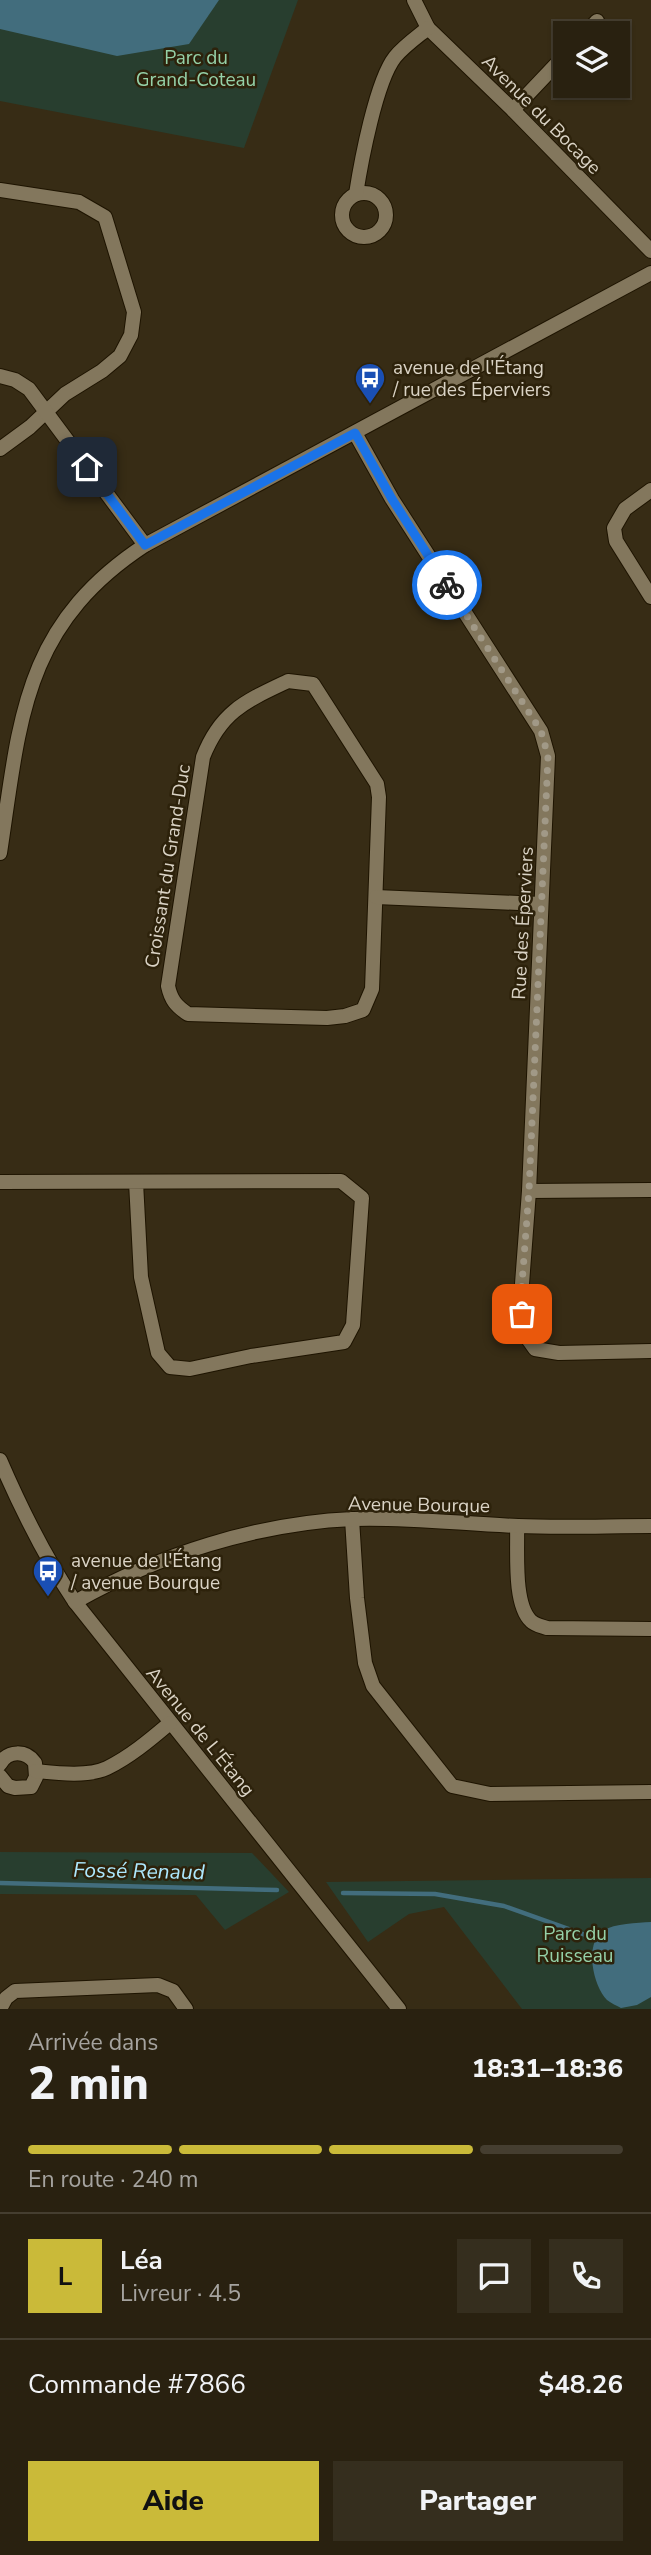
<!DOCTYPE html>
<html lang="fr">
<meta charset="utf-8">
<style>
:root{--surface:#292110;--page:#352e1e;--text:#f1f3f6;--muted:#a5a39f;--line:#453e30;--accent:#caba39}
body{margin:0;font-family:"Nunito Sans",sans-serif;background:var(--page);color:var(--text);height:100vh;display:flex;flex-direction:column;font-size:26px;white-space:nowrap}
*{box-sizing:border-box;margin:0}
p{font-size:23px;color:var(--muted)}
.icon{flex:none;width:38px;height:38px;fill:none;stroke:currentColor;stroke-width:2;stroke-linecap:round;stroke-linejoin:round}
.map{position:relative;height:2009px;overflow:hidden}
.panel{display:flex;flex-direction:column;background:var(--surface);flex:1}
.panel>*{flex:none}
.buttons{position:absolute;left:553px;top:21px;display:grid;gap:14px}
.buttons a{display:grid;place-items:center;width:77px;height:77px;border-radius:0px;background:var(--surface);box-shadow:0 2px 5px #0004,0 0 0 2px var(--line);font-size:35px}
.pin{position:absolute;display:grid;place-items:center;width:60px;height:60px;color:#fff;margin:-30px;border-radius:14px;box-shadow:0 4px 10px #0006}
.courier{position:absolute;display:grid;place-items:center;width:70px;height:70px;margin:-35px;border:5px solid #1a73e8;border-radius:50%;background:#fff;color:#222;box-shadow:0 2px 9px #0007}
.head em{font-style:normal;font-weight:800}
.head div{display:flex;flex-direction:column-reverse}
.head{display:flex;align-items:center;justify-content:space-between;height:119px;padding:0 28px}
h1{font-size:46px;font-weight:800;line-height:52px}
.bar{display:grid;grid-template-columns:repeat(4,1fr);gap:10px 7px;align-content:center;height:84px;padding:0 28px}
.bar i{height:9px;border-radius:5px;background:var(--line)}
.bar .active{background:var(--accent)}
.bar p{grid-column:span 4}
.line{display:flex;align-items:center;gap:18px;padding:0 28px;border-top:2px solid var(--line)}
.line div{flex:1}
.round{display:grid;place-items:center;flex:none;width:74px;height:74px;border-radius:0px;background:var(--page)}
.button{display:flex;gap:14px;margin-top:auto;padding:14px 28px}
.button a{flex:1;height:80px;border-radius:0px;background:var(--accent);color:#111;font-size:28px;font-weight:800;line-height:80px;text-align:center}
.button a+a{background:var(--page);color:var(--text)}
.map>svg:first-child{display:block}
.green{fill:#283e2f}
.water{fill:#426d7d}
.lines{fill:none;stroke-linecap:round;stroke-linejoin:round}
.stream{stroke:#426d7d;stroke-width:4.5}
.minor-casing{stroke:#1e1400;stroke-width:16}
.minor{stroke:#83775d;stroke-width:14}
.done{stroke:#a19987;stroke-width:7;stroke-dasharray:0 12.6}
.route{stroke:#1a73e8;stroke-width:9}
.labels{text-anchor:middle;stroke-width:5;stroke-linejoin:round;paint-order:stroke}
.park-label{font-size:19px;fill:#95d1a8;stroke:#2d220b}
.street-label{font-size:19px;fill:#dad3c5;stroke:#2d220b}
.poi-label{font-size:19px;fill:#dad3c5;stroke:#2d220b;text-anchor:start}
.water-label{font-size:21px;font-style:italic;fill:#ade8fe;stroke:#2d220b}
</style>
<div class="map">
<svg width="651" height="2009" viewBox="0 0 651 2009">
<rect width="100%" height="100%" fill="#372c15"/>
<!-- green -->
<g class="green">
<polygon points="0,0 298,0 244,148 0,101"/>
<polygon points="0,1852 252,1853 289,1892 225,1930 196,1895 0,1894"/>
<polygon points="651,1878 651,2009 522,2009 444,1907 409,1914 368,1942 326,1882"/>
</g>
<!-- water -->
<g class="water">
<polygon points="0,0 219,0 189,44 117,56 0,29"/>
<path d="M651,1922V1997L637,2005L621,2008C617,2006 611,2003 607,2000C593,1986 584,1943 603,1931C615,1923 637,1923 651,1922Z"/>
</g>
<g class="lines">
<!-- stream -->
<g class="stream">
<polyline points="0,1883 277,1890"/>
<polyline points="343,1893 435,1894 504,1906 594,1938"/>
</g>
<!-- minor casing -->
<g class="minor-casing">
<g id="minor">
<polyline points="414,0 428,28 513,110 651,251"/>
<polyline points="586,33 597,21"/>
<polyline points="513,110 565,55"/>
<polyline points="0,190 79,202 105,217 134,312 131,335 120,356 102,371 65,394 30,427 0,449"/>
<circle cx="364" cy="215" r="22"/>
<path d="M356,194C361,162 376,81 395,57C404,46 417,37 428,28"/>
<polyline points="0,376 15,380 29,389 145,545"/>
<polyline points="355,433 392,499 541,731 548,756 529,1191 521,1297 523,1332 535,1349 559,1353 651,1351"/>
<polyline points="651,490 625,509 614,528 616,541 651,597"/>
<path d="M288,681L313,684L377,784L379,797L372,989L363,1010L345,1016L327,1018L188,1014C176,1006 171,1000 168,986L203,757C221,711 246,701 288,681Z"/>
<path d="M0,853C20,721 22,626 145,545L651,273"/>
<polyline points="376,897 541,904"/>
<polyline points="0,1182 341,1181 362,1198 353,1325 344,1342 251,1356 190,1369 170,1367 158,1353 141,1277 136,1182"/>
<polyline points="529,1191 651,1190"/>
<path d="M0,1460C22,1511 44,1556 75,1602L399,2009"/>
<polyline points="352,1519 357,1598 365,1663 373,1686 452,1786 490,1794 651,1792"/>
<path d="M517,1526C518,1551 513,1604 531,1621C535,1625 541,1626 547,1628L651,1629"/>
<path d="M75,1602C158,1555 257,1523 353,1519C408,1517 463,1524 518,1526C562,1528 607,1526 651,1526"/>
<path d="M0,1764C8,1750 26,1750 35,1763L36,1777L31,1787L15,1788L8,1786L0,1776"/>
<path d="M36,1771C56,1773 88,1777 107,1768C130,1757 151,1739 170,1723"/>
<polyline points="0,2009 6,1998 15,1991 158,1985 173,1991 186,2009"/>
</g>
</g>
<!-- minor -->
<use href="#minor" class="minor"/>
</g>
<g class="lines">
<!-- done -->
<polyline class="done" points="447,585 541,731 548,756 529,1191 521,1297 522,1314"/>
<!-- route -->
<polyline class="route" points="87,467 145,545 355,433 392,499 447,585"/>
</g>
<!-- icons -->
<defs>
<g id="bus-pin" transform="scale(1.575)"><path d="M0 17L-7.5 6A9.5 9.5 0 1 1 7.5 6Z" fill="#1a4fb4" stroke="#2d220b"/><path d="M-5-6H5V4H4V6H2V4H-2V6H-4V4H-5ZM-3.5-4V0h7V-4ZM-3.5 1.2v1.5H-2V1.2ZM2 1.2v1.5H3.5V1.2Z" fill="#fff"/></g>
</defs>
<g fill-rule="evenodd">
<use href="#bus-pin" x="370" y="378"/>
<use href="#bus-pin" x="48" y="1571"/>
</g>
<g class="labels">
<!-- park labels -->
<g class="park-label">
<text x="196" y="64">Parc du<tspan x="196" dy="22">Grand-Coteau</tspan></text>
<text x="575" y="1940">Parc du<tspan x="575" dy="22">Ruisseau</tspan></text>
</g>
<!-- street labels -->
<g class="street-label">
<text transform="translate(542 114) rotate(45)" y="7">Avenue du Bocage</text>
<text transform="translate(167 866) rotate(-81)" y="7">Croissant du Grand-Duc</text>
<text transform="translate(522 923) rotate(-87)" y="7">Rue des Éperviers</text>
<text transform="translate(419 1504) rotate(1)" y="7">Avenue Bourque</text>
<text transform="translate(201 1731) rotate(51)" y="7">Avenue de L'Étang</text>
</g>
<!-- poi labels -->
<g class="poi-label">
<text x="393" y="374">avenue de l'Étang<tspan x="393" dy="22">/ rue des Éperviers</tspan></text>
<text x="71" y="1567">avenue de l'Étang<tspan x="71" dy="22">/ avenue Bourque</tspan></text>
</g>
<!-- water labels -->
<g class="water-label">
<text transform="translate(139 1871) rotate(1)" y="7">Fossé Renaud</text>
</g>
</g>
</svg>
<div class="buttons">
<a><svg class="icon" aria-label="layers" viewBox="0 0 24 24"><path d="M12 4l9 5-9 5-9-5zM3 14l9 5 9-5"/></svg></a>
</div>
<div class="pin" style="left:522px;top:1314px;background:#ea580c"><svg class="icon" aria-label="bag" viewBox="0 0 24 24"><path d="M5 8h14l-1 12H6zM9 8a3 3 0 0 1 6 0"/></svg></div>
<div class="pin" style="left:87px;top:467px;background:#1f2937"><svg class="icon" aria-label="home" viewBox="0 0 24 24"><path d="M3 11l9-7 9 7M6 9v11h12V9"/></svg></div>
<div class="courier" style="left:447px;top:585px"><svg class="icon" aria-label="bike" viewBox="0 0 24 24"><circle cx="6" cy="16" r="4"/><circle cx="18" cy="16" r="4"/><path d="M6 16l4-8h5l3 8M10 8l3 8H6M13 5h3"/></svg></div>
</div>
<section class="panel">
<div class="head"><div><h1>2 min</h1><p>Arrivée dans</p></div><em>18:31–18:36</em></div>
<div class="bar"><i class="active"></i><i class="active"></i><i class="active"></i><i></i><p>En route · 240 m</p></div>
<div class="line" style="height:126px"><b class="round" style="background:var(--accent);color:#111">L</b><div><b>Léa</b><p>Livreur · 4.5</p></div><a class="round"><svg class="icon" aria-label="chat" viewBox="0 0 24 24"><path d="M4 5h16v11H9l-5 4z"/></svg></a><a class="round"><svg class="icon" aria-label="phone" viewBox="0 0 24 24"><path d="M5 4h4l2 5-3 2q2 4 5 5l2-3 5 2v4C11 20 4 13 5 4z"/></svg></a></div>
<div class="line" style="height:91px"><div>Commande #7866</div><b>$48.26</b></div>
<div class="button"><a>Aide</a><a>Partager</a></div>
</section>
